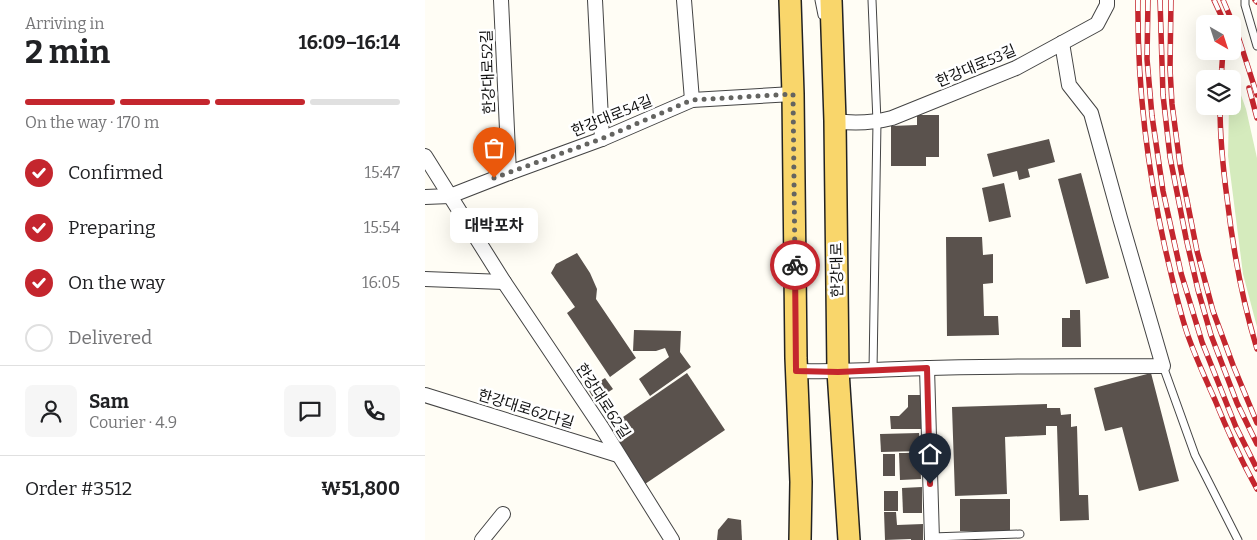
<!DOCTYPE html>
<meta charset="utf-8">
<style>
:root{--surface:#fff;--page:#f6f6f6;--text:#202124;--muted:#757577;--line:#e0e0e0;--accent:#c4262e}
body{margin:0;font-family:Bitter,"Noto Sans KR",serif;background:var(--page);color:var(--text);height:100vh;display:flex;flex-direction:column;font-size:19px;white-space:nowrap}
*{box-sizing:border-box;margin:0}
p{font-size:16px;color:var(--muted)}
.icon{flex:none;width:28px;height:28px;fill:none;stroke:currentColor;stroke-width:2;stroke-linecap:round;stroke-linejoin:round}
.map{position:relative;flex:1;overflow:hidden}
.panel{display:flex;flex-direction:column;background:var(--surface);width:425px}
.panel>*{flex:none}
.needle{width:32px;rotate:141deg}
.fabs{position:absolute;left:771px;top:15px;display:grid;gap:10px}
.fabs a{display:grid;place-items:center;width:45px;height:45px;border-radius:8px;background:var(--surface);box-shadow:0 5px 20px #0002;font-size:25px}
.pin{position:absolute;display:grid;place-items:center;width:42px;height:42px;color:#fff;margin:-51px -21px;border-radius:50% 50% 50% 0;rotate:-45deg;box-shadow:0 0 5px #0007}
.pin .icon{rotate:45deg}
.courier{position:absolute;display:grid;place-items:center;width:50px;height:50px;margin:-25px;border:4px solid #c4262e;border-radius:50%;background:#fff;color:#222;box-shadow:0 1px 6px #0007}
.bubble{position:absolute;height:35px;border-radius:8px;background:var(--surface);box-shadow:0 5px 20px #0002;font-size:16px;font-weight:700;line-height:35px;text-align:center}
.summary em{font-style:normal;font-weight:700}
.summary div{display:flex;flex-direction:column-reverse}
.summary{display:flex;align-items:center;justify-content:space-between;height:85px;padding:0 25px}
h1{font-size:32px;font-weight:700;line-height:38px}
.bar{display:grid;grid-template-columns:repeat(4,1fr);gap:8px 5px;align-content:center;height:60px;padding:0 25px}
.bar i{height:6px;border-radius:4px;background:var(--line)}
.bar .current{background:var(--accent)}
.bar p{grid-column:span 4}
.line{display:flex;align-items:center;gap:12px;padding:0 25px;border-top:1px solid var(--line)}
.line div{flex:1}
.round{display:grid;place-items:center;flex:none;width:52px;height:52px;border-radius:8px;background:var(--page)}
ol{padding:0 25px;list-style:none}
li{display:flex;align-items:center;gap:15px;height:55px}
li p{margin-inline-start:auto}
li .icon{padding:5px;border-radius:50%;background:var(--accent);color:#fff;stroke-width:4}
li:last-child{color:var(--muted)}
li i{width:28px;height:28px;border:2px solid var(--line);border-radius:50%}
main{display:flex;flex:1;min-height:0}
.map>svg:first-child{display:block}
.green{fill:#d5ebbd}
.building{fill:#5a524d}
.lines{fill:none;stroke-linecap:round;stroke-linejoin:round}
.lane-casing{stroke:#444;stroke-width:9}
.street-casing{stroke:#444;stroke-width:16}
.primary-casing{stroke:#222;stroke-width:24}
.lane{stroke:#fff;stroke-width:7}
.street{stroke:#fff;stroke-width:14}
.primary{stroke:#f9d66b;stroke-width:21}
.rail-casing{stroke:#c4262e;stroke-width:5.5}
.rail{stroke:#fff;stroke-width:4;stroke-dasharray:11;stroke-linecap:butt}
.done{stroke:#646461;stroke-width:5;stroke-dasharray:0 9}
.route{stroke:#c4262e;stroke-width:6}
.labels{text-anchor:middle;stroke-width:5;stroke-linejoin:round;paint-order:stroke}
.street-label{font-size:15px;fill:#111;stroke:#fff}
</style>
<main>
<section class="panel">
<div class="summary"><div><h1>2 min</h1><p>Arriving in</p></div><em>16:09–16:14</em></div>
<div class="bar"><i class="current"></i><i class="current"></i><i class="current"></i><i></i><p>On the way · 170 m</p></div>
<ol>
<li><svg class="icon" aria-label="check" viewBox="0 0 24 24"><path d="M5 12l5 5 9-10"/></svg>Confirmed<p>15:47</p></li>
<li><svg class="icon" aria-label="check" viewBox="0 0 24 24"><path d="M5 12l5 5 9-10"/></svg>Preparing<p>15:54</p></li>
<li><svg class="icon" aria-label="check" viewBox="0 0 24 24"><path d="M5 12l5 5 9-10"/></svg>On the way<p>16:05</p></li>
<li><i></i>Delivered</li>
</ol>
<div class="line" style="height:90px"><a class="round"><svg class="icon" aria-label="person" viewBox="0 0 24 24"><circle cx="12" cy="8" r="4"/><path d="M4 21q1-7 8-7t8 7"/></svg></a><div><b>Sam</b><p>Courier · 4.9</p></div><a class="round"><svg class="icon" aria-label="chat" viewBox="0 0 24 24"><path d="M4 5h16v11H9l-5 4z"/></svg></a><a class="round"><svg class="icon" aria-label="phone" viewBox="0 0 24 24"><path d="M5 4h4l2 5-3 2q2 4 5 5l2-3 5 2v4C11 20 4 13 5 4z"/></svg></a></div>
<div class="line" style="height:65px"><div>Order #3512</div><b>₩51,800</b></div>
</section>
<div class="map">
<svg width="832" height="540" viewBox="0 0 832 540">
<rect width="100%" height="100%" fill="#fffdf5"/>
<!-- green -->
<polygon class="green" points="808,73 821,109 832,158 832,327 818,274 803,156 804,106 808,106"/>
<!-- building -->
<g class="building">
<polygon points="492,115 514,115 514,157 501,157 501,166 466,166 466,126 492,125"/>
<polygon points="624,139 630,162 603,169 605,177 594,180 592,171 568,177 562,154"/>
<polygon points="656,173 684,278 661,284 633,179"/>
<polygon points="579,183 586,217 564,222 557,188"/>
<polygon points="521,237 557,237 558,255 568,254 568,283 558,284 559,316 573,316 574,335 522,336"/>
<polygon points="152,253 165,273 172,289 171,299 211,358 185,377 142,313 150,307 126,273 131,264"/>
<polygon points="645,310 655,310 656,347 637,347 637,318 645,318"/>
<polygon points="209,330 256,331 255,352 266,367 225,396 214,379 244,357 240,348 231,351 208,351"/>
<polygon points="262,373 300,430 220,484 182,428"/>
<polygon points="726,373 754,481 714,491 697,427 680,431 669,388"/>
<polygon points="180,378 188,389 170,401 163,389"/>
<polygon points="483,395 498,395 498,429 466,429 465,416 474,416 483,407"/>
<polygon points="622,404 622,408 635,408 636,415 646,414 646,427 652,426 654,495 663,495 664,520 635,521 632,426 621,426 621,435 580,437 582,494 530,496 527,407"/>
<polygon points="494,433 495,451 456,452 455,434"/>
<polygon points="474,453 495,453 496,479 475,480"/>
<rect x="458" y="454" width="12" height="22"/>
<polygon points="497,487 497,513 478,513 477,488"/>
<rect x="459" y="491" width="14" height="20"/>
<rect x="535" y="499" width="50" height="32"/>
<polygon points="459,512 471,512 472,525 498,524 498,540 486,540 486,539 460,540"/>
<polygon points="303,518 316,520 317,540 292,540 293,530"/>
</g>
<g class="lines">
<!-- lane casing -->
<g class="lane-casing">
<g id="lane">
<polyline points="394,0 397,15"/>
<polyline points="447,0 452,122 448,370"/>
<polyline points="820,0 820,5 832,46"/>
<polyline points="738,366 770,455 813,540"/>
<polyline points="507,537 595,534"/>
</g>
</g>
<!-- street casing -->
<g class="street-casing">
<g id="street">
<polyline points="76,0 84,173"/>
<polyline points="170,0 177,139"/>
<polyline points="259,0 267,100"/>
<path d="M410,121C430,124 447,123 467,118L591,68L672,24L682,5V0"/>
<polyline points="0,156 79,282 177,428 247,540"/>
<polyline points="0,197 25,196 84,173 177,139 267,100 368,94"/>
<polyline points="0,279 79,282"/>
<polyline points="502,368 507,540"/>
<path d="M371,371C416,372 460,369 505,368C582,366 660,366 738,366L695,218L666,113L644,85L637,43"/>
<polyline points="0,395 193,455"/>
<polyline points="57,540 78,514"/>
</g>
</g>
<!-- primary casing -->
<g class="primary-casing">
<g id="primary">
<polyline points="365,0 368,94 371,358 376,482 375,540"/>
<polyline points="406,0 410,121 413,371 424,540"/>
</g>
</g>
<!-- lane -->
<use href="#lane" class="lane"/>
<!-- street -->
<use href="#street" class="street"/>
<!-- primary -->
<use href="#primary" class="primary"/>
<!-- rail casing -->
<g class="rail-casing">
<g id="rail">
<path d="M713,0C712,84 722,167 740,248C747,277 753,306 762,333C770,356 780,378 790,400C802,430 816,460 832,489"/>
<polyline points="723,0 722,59 727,116 738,191 756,273 777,342 811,427 832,469"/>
<polyline points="735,0 738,95 745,157 761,238 773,290 786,335 812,403 832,444"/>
<polyline points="746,0 745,69 747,104 755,165 772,251 788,311 808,365 832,423"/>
<polyline points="789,0 800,24"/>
<polyline points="798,0 812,33 832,95"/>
<polyline points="830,0 832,2"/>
<polyline points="796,79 798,51"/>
<polyline points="824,88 832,118"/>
<path d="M795,106C795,137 798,168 802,198C808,249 817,300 832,349"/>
</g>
</g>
<!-- rail -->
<use href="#rail" class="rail"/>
</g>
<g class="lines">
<!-- done -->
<polyline class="done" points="69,178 176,139 267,100 368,94 370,265"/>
<!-- route -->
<polyline class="route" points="370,265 371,371 413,372 502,368 505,484"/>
</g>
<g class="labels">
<!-- street labels -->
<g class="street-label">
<text transform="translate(551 66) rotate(-23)" y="5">한강대로53길</text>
<text transform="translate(63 72) rotate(-92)" y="5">한강대로52길</text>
<text transform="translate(187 116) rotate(-22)" y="5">한강대로54길</text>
<text transform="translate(412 270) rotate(-91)" y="5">한강대로</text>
<text transform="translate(178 401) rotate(57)" y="5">한강대로62길</text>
<text transform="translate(101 409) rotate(17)" y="5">한강대로62다길</text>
</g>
</g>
</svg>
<div class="fabs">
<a><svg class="needle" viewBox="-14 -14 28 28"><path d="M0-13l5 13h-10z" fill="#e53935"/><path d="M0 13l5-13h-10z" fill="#757577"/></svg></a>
<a><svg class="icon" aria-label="layers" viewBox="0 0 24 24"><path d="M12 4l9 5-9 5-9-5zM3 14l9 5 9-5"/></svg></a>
</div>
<div class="pin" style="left:69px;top:178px;background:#ea580c"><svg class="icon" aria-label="bag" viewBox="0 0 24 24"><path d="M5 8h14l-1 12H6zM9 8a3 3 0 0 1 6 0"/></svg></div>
<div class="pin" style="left:505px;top:484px;background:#1f2937"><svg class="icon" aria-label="home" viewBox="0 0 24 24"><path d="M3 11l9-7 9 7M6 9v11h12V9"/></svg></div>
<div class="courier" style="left:370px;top:265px"><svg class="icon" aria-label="bike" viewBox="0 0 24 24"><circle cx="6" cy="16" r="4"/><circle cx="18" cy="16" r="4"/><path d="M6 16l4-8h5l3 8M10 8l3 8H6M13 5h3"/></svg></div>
<div class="bubble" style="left:25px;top:208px;width:88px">대박포차</div>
</div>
</main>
